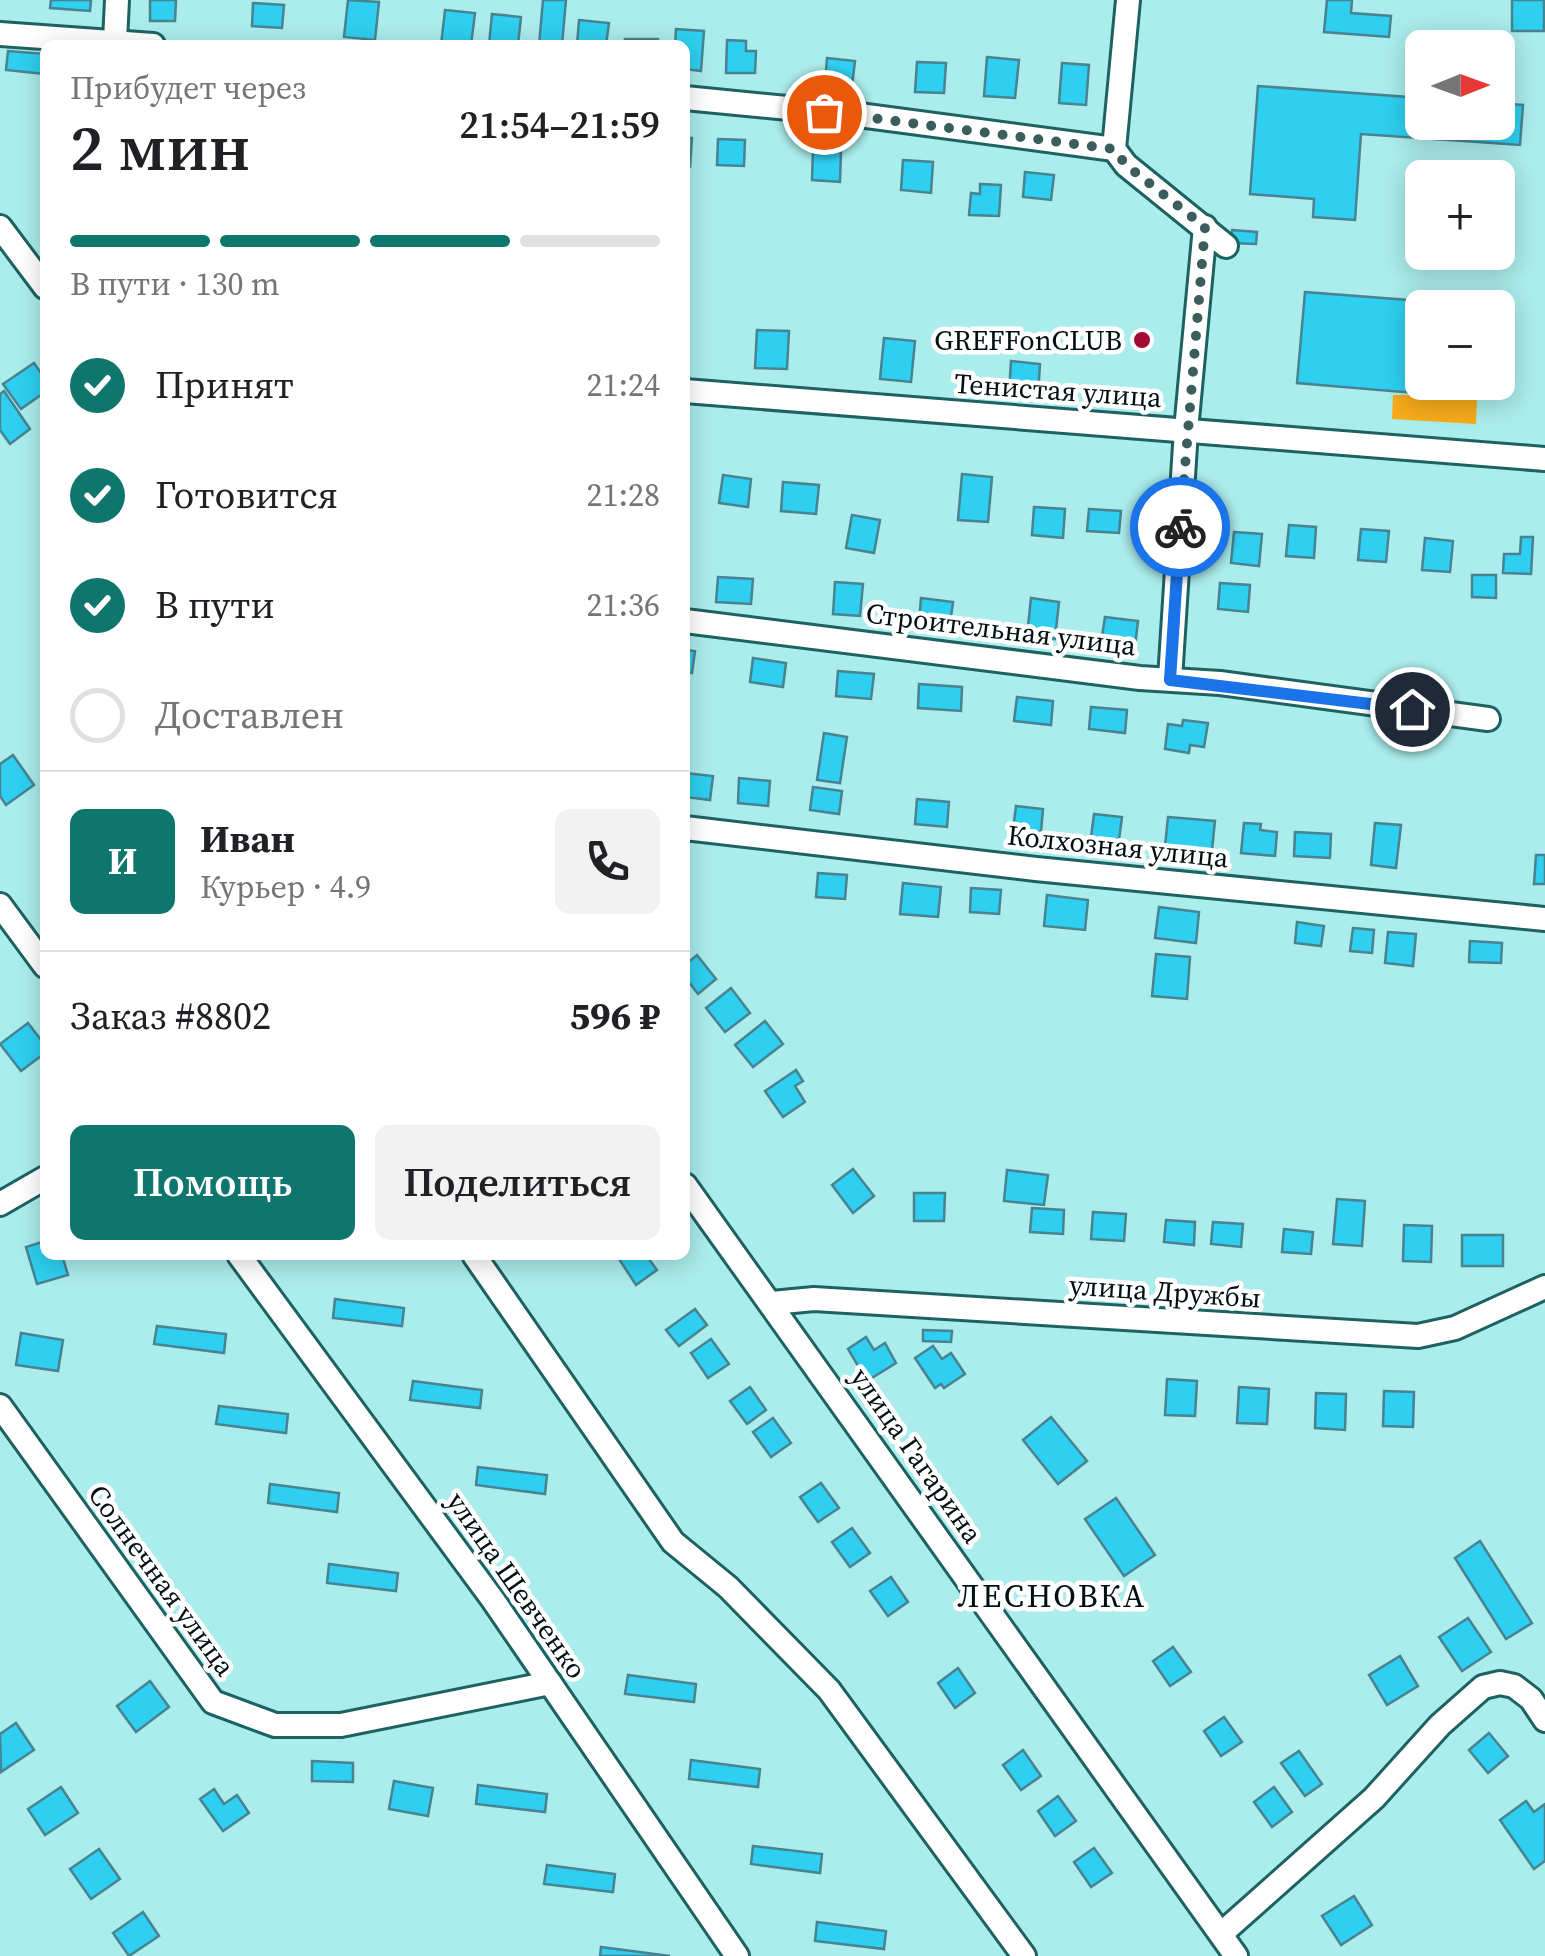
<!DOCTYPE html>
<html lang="ru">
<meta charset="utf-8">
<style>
:root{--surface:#fff;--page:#f2f2f2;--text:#202124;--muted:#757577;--line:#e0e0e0;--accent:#0f766e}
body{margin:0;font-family:"Source Serif 4",serif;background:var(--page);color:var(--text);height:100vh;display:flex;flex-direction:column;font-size:38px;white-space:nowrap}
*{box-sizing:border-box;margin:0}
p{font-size:32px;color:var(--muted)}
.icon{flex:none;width:55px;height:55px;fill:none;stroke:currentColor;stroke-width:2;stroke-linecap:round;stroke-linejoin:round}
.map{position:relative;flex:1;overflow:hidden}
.sheet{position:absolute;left:40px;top:40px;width:650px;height:1220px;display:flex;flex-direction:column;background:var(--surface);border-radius:15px;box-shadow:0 5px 25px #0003}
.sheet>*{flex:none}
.needle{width:65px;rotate:89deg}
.fabs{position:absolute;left:1405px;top:30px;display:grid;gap:20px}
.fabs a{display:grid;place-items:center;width:110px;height:110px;border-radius:15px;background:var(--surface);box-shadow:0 5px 25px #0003;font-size:50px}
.pin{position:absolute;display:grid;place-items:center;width:85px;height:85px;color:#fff;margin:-42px;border:5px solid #fff;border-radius:50%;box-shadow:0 2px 10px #0007}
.courier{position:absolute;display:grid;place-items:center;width:100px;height:100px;margin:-50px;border:8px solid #1a73e8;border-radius:50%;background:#fff;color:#222;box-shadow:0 2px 12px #0007}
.summary em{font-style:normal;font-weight:600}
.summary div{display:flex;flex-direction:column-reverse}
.summary{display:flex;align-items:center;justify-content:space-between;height:170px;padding:0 30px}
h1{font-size:65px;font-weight:600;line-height:75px}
.bar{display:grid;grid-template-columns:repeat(4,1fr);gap:15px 10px;align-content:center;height:120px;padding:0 30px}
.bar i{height:12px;border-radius:8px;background:var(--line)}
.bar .active{background:var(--accent)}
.bar p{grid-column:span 4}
.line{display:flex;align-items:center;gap:25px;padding:0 30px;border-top:2px solid var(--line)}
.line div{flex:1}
.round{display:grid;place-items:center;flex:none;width:105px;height:105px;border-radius:15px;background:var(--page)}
ol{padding:0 30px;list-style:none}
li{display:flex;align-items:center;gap:30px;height:110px}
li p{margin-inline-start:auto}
li .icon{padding:10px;border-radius:50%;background:var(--accent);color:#fff;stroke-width:4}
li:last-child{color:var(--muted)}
li i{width:55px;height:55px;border:5px solid var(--line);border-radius:50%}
.button{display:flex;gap:20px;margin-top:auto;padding:20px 30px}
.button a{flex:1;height:115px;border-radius:15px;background:var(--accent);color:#fff;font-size:40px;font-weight:600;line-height:115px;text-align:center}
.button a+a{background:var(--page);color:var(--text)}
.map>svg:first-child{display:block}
.green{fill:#f6ab1a}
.building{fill:#2ecff0;stroke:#488391;stroke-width:2.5}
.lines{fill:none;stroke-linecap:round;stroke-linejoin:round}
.minor-casing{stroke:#1e6161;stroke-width:28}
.minor{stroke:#fff;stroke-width:22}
.done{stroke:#3c5d5e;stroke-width:10;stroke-dasharray:0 18}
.route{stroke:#1a73e8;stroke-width:12}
.poi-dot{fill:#a40834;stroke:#fff;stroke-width:4}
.labels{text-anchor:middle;stroke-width:9;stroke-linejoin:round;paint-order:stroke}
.poi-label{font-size:28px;fill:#001011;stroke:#fff;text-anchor:end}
.street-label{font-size:28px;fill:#001011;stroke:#fff}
.quarter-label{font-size:32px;letter-spacing:2.5px;fill:#001011;stroke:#fff}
</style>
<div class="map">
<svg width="1545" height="1956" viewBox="0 0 1545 1956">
<rect width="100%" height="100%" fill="#abecec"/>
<!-- green -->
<polygon class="green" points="1393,395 1477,395 1476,424 1392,419"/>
<!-- building -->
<g class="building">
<polygon points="51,0 91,0 90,11 50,8"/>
<polygon points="150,0 176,0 175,21 150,21"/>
<polygon points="348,0 379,2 375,40 344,37"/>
<polygon points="543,0 566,0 562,45 539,45"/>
<polygon points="1327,0 1352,0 1351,13 1391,16 1389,37 1324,32"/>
<rect x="1512" y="0" width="32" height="31"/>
<polygon points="253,3 284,5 282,28 252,26"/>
<polygon points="445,10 475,13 471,45 441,45"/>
<polygon points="492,14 521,17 518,45 489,45"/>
<polygon points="579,20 609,23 606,45 577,45"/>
<polygon points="676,29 704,31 701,71 685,69 685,45 675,45"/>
<rect x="625" y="39" width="33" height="6"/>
<polygon points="727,40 746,41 746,51 756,51 755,73 726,73"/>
<polygon points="8,51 45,54 45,74 6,70"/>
<polygon points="987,57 1019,60 1015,98 984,96"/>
<polygon points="827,58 855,61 852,86 825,84"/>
<polygon points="917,62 946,63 944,93 915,92"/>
<polygon points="1062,63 1089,65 1086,105 1059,103"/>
<polygon points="1258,86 1422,98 1422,122 1498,122 1498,103 1523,105 1520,145 1361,134 1355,220 1313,217 1314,199 1250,194"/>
<polygon points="685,138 692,138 690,167 685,167"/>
<polygon points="718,139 745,140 744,166 717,165"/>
<polygon points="813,150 841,152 840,182 812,180"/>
<polygon points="903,160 933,162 931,193 901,190"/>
<polygon points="1025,172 1054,175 1051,200 1023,197"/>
<polygon points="980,184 1001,185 999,216 969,215 971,193 980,194"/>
<polygon points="1232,230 1257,232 1256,244 1231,243"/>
<polygon points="1305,292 1421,301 1414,393 1297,383"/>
<polygon points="757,330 789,331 787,369 755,368"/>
<polygon points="884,338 915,341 911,382 880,379"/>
<polygon points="1011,361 1040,364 1038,395 1009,393"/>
<polygon points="34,363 45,379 45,392 21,409 3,384"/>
<polygon points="4,391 30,429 10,444 0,430 0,394"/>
<polygon points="962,474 992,477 988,522 958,520"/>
<polygon points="723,475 751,479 748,507 719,503"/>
<polygon points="783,482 819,485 816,514 781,511"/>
<polygon points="1034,507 1065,509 1063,538 1032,535"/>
<polygon points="1089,509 1121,511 1119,533 1087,531"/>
<polygon points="852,515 880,520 874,553 846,548"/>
<polygon points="1289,525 1316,527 1314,558 1286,556"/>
<polygon points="1361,529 1389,531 1386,562 1358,560"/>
<polygon points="1234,532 1262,534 1259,566 1231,563"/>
<polygon points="1521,537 1533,537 1531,574 1503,573 1504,554 1520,554"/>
<polygon points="1425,538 1453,541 1450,572 1422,570"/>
<polygon points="1472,575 1496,575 1496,598 1472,597"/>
<polygon points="718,577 753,579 751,604 716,602"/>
<polygon points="835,582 863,584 860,616 833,614"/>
<polygon points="1220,583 1250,585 1248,612 1218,609"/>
<polygon points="921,598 953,602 950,625 919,622"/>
<polygon points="1031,598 1059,602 1055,639 1027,636"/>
<polygon points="1105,617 1138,621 1135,647 1101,643"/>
<polygon points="685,650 695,651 692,673 685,672"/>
<polygon points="753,658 786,663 783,687 750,682"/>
<polygon points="838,671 874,674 871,699 836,696"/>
<polygon points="919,684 962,687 961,711 918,708"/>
<polygon points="1017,697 1053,701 1051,725 1014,721"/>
<polygon points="1091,707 1127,710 1125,733 1089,729"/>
<polygon points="1183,720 1208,723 1204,747 1190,745 1189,753 1165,749 1168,724 1182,726"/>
<polygon points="824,733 847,737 840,783 817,780"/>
<polygon points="13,755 34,785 6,805 0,796 0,764"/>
<polygon points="685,773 713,776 710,800 685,797"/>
<polygon points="739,778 770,781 768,806 738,803"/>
<polygon points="813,787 842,791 839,814 810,810"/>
<polygon points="917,799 949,802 947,827 915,824"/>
<polygon points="1016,806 1043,809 1041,832 1013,829"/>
<polygon points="1094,814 1122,817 1119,840 1091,837"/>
<polygon points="1168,817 1215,821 1212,850 1165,846"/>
<polygon points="1244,823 1261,824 1260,830 1277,832 1275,856 1241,853"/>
<polygon points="1375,823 1401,825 1396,868 1371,865"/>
<polygon points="1295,832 1331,834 1330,858 1294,856"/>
<polygon points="1536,855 1545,855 1545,884 1534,884"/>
<polygon points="818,873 847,875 845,899 816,897"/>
<polygon points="903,883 941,887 938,917 900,914"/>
<polygon points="971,888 1001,890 999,914 970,912"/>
<polygon points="1047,895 1088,900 1085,930 1044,926"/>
<polygon points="1159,907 1199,912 1196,943 1155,938"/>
<polygon points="1297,922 1324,926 1321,946 1295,943"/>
<polygon points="1353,928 1374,930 1372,953 1350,951"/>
<polygon points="1388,932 1416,934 1413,966 1385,963"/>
<polygon points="1470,941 1502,943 1501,963 1469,962"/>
<polygon points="1156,954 1190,957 1187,999 1152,996"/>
<polygon points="697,955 716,979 698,994 685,977 685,965"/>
<polygon points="731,988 750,1013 725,1032 706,1008"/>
<polygon points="765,1021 783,1044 753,1067 735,1045"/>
<polygon points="28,1023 45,1045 45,1053 21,1071 0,1044"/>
<polygon points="796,1070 803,1081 795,1086 805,1102 783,1117 765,1091"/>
<polygon points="853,1169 874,1196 853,1213 832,1185"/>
<polygon points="1007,1170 1048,1175 1044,1205 1004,1201"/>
<polygon points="914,1193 945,1193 944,1221 914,1221"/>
<polygon points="1337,1199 1365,1201 1362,1246 1333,1244"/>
<polygon points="1032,1208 1064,1210 1063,1234 1030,1232"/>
<polygon points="1093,1212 1126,1214 1124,1241 1091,1239"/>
<polygon points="1166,1220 1195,1222 1194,1245 1164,1242"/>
<polygon points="1213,1222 1243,1224 1241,1247 1211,1244"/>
<polygon points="1404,1225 1432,1226 1431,1262 1403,1261"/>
<polygon points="1284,1229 1313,1232 1311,1254 1282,1252"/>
<rect x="1462" y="1235" width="41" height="31"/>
<polygon points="45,1241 45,1255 62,1255 68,1275 37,1284 26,1247"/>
<polygon points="625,1255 646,1255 657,1270 636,1285 619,1259"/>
<polygon points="335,1299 404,1308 402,1326 333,1318"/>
<polygon points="695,1309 707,1325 679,1346 666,1330"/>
<polygon points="157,1326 226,1334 224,1353 154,1344"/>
<polygon points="923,1330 952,1331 951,1342 923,1341"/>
<polygon points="21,1333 63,1340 58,1371 16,1365"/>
<polygon points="866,1337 874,1350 885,1343 896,1363 867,1381 848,1349"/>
<polygon points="711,1339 729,1364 708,1378 691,1353"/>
<polygon points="933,1346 942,1359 951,1353 965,1374 944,1388 941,1384 935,1388 915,1358"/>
<polygon points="1167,1379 1197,1381 1195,1416 1165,1415"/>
<polygon points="413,1381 482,1390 480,1408 410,1400"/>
<polygon points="750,1387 766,1410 747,1424 730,1401"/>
<polygon points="1239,1387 1269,1389 1267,1424 1237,1423"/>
<polygon points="1384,1391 1414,1392 1413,1427 1383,1426"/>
<polygon points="1316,1393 1346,1394 1345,1430 1315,1428"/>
<polygon points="219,1406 288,1414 286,1433 216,1424"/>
<polygon points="1051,1417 1087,1461 1058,1484 1023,1440"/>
<polygon points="773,1418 791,1443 771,1457 753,1432"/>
<polygon points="478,1467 547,1475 545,1494 476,1485"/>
<polygon points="821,1483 839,1508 818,1522 800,1497"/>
<polygon points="270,1484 339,1493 337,1512 268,1503"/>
<polygon points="1116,1498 1155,1555 1124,1576 1085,1519"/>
<polygon points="852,1528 870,1553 850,1567 832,1542"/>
<polygon points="1480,1541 1532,1623 1506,1639 1455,1558"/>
<polygon points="329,1564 398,1573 396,1591 327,1583"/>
<polygon points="891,1577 908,1602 888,1616 870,1591"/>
<polygon points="1468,1618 1491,1652 1462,1671 1439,1637"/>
<polygon points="1173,1647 1191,1672 1170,1686 1153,1661"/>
<polygon points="1400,1656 1418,1686 1387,1705 1369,1675"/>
<polygon points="958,1668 975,1693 955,1708 938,1683"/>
<polygon points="628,1675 696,1684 694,1702 625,1694"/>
<polygon points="150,1681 169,1707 136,1732 117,1706"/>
<polygon points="1224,1717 1242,1742 1221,1756 1204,1731"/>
<polygon points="16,1723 34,1750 1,1772 0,1734"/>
<polygon points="1489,1733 1508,1756 1488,1773 1469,1750"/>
<polygon points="1023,1750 1041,1776 1021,1790 1003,1765"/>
<polygon points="1299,1751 1322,1784 1305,1796 1281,1763"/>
<polygon points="691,1760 760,1769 758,1787 689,1779"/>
<polygon points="312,1761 353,1763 353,1782 312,1781"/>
<polygon points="394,1781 433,1788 428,1816 389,1809"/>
<polygon points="478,1785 547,1794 545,1812 476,1804"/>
<polygon points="61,1787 78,1813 45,1835 28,1809"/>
<polygon points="1274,1787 1292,1812 1272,1827 1254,1802"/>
<polygon points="214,1789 224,1804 237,1795 249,1813 223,1831 200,1799"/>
<polygon points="1058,1796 1076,1821 1055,1836 1038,1811"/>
<polygon points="1526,1801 1534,1812 1545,1804 1545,1861 1534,1869 1500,1820"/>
<polygon points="753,1846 822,1854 820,1873 751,1864"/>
<polygon points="1094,1848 1112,1873 1091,1887 1074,1862"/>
<polygon points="99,1849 120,1879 91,1899 70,1869"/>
<polygon points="547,1865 615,1874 613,1892 544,1884"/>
<polygon points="1354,1896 1372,1925 1341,1945 1322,1916"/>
<polygon points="143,1912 159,1936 129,1956 113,1933"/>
<polygon points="817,1922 886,1931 884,1949 815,1941"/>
<polygon points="601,1947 670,1956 600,1956"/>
</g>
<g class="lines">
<!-- minor casing -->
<g class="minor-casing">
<g id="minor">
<polyline points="0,34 153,45"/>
<polyline points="115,41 117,0"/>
<polyline points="685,98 859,115 1114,149 1126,165 1226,246"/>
<polyline points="1114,149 1128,0"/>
<polyline points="0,227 45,287"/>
<polyline points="685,391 1545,459"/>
<polyline points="685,621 1140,678 1220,683 1488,719"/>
<polyline points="1170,679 1186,430 1205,227"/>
<polyline points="685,828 1036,869 1545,919"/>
<polyline points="0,905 45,966"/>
<polyline points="685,1185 1236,1956"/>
<polyline points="0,1204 45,1178"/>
<polyline points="239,1255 493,1600 737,1956"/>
<polyline points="474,1255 673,1542 728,1587 829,1690 1024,1956"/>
<polyline points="772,1303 814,1299 1418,1336 1455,1328 1545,1287"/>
<polyline points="0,1406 213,1702 275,1725 341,1725 550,1683"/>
<polyline points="1221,1934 1374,1798 1440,1725 1483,1687 1500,1683 1514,1686 1531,1699 1545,1720"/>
</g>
</g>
<!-- minor -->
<use href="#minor" class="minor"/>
</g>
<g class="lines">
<!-- done -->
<polyline class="done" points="824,112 1114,149 1126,165 1205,227 1180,527"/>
<!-- route -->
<polyline class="route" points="1180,527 1170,680 1412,709"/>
</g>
<!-- markers -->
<circle class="poi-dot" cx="1142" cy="340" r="10"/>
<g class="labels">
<!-- poi labels -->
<g class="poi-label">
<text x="1122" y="350">GREFFonCLUB</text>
</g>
<!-- street labels -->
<g class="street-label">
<text transform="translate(1058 390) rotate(4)" y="10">Тенистая улица</text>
<text transform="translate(1001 629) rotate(7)" y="10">Строительная улица</text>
<text transform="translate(1118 846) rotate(6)" y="10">Колхозная улица</text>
<text transform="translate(1165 1291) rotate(4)" y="10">улица Дружбы</text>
<text transform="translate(917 1455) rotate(55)" y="10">улица Гагарина</text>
<text transform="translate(162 1580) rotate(54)" y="10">Солнечная улица</text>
<text transform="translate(517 1585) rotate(55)" y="10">улица Шевченко</text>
</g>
<!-- quarter labels -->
<g class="quarter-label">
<text x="1052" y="1607">ЛЕСНОВКА</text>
</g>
</g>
</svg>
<div class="fabs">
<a><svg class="needle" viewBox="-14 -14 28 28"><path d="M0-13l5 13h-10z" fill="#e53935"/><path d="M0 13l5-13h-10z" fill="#757577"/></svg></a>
<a>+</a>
<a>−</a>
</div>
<div class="pin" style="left:824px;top:112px;background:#ea580c"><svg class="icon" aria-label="bag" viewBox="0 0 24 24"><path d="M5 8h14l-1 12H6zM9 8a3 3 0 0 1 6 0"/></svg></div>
<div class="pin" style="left:1412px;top:709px;background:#1f2937"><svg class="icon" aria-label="home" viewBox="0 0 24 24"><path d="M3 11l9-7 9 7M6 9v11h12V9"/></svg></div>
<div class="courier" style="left:1180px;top:527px"><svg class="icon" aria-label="bike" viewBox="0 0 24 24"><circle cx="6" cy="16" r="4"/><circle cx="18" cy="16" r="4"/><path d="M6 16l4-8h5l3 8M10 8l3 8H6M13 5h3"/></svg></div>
<section class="sheet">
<div class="summary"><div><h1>2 мин</h1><p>Прибудет через</p></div><em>21:54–21:59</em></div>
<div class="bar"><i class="active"></i><i class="active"></i><i class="active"></i><i></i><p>В пути · 130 m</p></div>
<ol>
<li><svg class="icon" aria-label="check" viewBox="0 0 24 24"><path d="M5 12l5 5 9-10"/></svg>Принят<p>21:24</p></li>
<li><svg class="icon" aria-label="check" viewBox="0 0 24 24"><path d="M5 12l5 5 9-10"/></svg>Готовится<p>21:28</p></li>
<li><svg class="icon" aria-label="check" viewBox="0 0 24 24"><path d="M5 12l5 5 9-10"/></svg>В пути<p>21:36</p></li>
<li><i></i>Доставлен</li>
</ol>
<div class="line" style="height:180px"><b class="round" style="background:var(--accent);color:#fff">И</b><div><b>Иван</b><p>Курьер · 4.9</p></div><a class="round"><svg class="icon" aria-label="phone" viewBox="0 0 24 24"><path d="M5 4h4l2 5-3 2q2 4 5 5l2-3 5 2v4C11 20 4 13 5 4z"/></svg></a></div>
<div class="line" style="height:130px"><div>Заказ #8802</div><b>596 ₽</b></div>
<div class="button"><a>Помощь</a><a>Поделиться</a></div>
</section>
</div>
